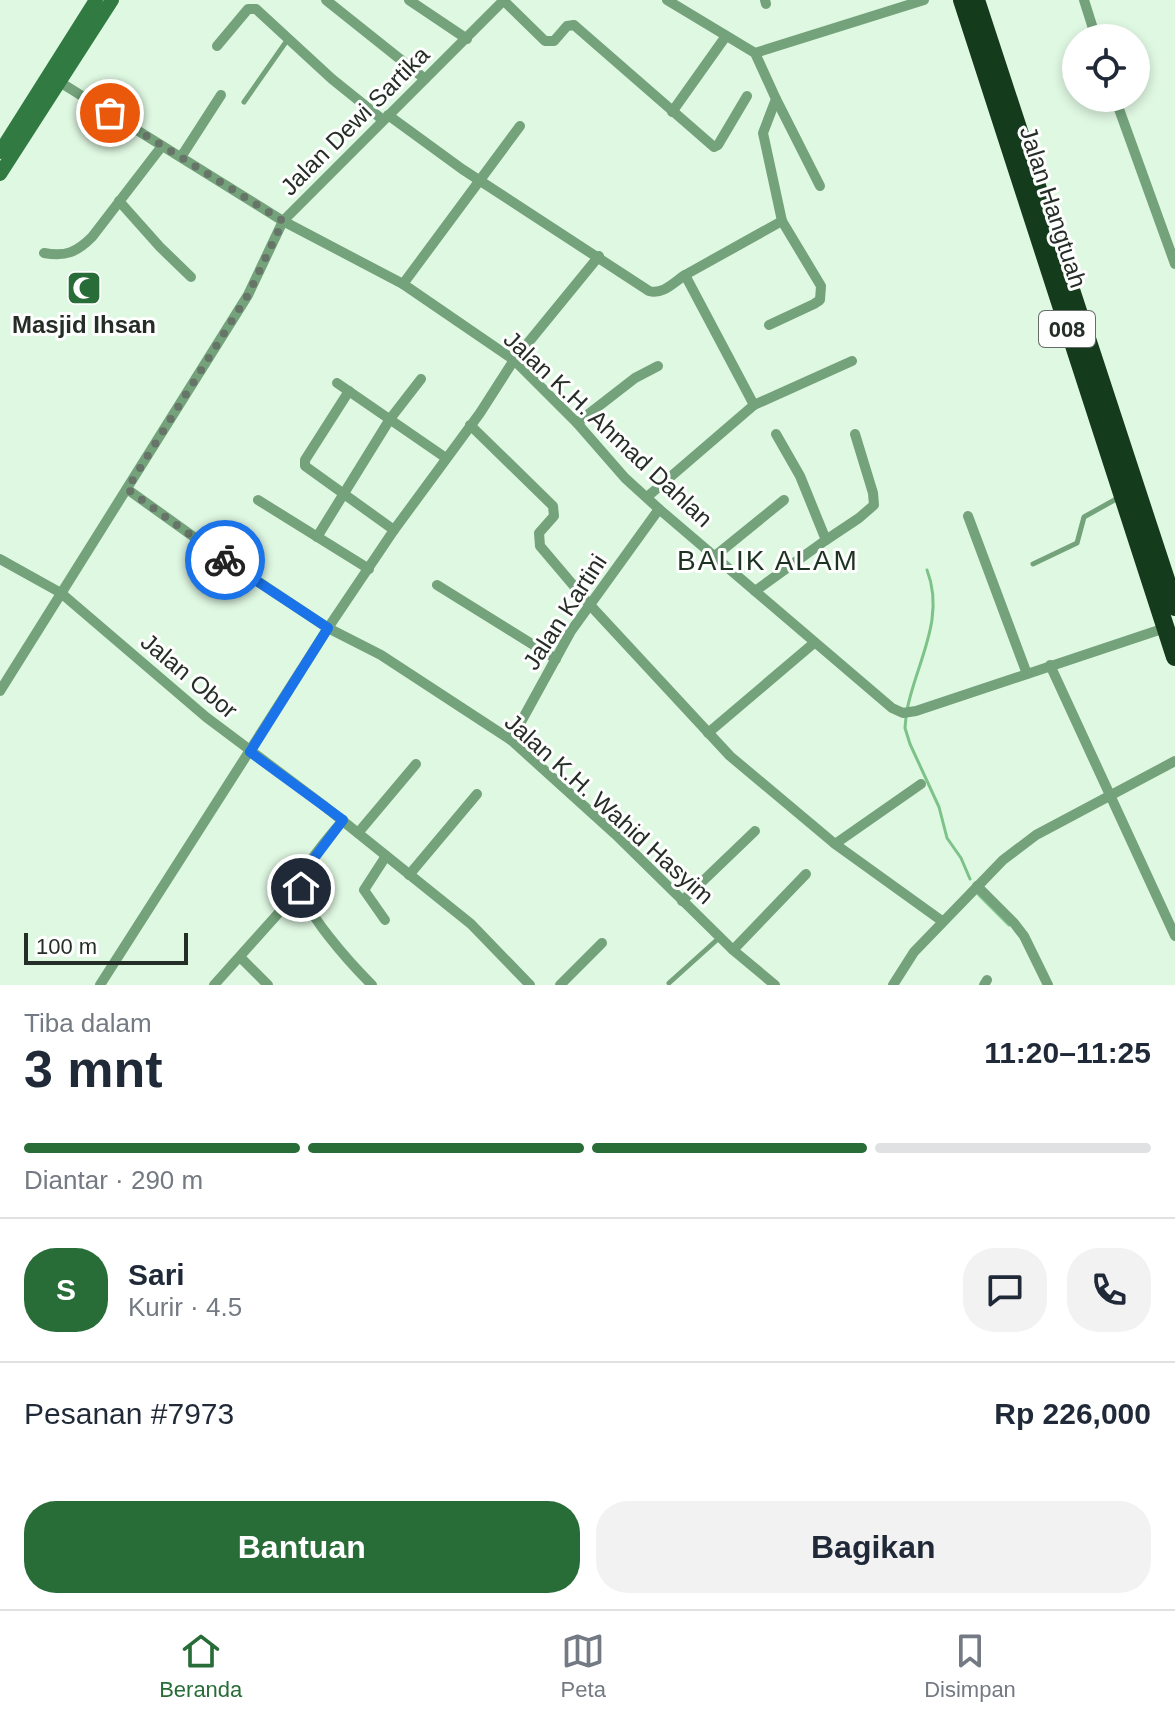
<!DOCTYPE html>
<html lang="id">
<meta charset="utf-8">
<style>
:root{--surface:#fff;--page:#f2f2f3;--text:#1f2937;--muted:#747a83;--line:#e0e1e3;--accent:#286d38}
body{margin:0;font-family:Arial,sans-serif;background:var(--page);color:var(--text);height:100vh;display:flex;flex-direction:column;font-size:30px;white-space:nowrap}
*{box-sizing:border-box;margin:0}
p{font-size:26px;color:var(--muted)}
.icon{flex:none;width:44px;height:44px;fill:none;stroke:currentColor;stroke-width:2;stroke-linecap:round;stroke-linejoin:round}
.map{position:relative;height:985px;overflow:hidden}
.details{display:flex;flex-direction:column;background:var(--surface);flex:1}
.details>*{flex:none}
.buttons{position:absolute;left:1062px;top:24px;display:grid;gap:16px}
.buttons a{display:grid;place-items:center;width:88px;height:88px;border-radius:50%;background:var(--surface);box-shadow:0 4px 12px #0003;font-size:40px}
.scale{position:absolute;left:24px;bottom:20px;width:164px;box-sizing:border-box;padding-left:8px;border:4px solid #252e26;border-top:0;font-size:22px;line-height:28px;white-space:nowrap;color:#252e26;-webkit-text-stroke:6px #fefefe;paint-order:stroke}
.pin{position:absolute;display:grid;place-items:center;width:68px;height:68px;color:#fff;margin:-34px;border:4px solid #fff;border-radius:50%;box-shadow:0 2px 8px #0007}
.courier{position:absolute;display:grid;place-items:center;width:80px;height:80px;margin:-40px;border:6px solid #1a73e8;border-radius:50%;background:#fff;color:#222;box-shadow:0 2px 10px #0007}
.summary em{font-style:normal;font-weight:600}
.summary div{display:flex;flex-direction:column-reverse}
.summary{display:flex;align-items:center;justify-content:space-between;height:136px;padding:0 24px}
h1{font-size:52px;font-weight:600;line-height:60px}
.bar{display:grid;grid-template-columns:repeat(4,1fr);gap:12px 8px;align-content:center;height:96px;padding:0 24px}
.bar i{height:10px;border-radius:6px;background:var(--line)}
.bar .on{background:var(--accent)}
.bar p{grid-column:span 4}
.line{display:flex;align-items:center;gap:20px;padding:0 24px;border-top:2px solid var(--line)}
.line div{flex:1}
.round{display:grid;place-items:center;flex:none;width:84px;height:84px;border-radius:32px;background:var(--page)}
.button{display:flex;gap:16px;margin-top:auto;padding:16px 24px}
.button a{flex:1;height:92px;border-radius:32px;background:var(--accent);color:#fff;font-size:32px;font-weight:600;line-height:92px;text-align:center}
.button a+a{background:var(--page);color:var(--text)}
.dock{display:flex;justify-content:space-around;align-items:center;height:112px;border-top:2px solid var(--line);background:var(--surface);font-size:22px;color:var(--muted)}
.dock a{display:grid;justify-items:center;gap:4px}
.dock .on{color:var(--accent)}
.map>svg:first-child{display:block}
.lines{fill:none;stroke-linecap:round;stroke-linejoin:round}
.stream{stroke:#7dc288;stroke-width:3}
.lane{stroke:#74a27b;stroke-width:5}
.street{stroke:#74a27b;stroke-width:10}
.secondary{stroke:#317b42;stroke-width:14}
.highway{stroke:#153b1d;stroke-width:18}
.done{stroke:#667568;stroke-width:8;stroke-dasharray:0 14.4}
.route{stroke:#1a73e8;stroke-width:10}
.labels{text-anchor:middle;stroke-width:6;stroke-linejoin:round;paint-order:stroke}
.shield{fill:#fefefe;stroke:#666c67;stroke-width:2}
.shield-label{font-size:22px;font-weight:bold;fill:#252e26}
.street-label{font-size:24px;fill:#252e26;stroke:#fefefe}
.poi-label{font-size:24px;font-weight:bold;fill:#252e26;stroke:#fefefe}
.quarter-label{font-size:28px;letter-spacing:2px;fill:#1e3221;stroke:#fefefe}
</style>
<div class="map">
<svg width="1175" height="985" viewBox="0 0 1175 985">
<rect width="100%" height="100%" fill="#dff8e2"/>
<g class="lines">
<!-- stream -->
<g class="stream">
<path d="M907,710C916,663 946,619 927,570"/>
<polyline points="906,717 905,728 910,744 939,807 947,838 961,858 970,879"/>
<polyline points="978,894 1009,925"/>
</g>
<!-- lane -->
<g class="lane">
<polyline points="244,102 288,39"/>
<polyline points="1033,564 1077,543 1084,517 1118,498"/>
<polyline points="669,983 719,938"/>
</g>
<!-- street -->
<g class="street">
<polyline points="326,0 425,79"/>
<polyline points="409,0 467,39"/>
<polyline points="503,0 545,41 554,41 567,26 574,25 714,147 718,145 747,96"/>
<polyline points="667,0 755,53 776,99 763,133 782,221"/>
<polyline points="765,0 766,4"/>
<polyline points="1084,0 1096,38"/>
<polyline points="217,46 248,9 256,9 332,79 383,120"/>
<polyline points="755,53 924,0"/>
<polyline points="58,81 283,221 403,284 514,360 577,423 625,478 659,509 892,708 903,713 916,711 1165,628"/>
<polyline points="1115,98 1175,264"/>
<polyline points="776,99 820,186"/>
<polyline points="672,112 726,36"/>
<path d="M388,115L462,169L649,291C663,295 674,282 685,275L754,405"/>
<polyline points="181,157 221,95"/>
<polyline points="119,201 160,247 191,277"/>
<path d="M44,253C66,257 77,252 92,237L162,146"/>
<polyline points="685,275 782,221 821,286 820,300 814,304 769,325"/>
<polyline points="403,284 520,126"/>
<polyline points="337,383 446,458"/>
<polyline points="349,391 305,460 305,466 394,530"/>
<polyline points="577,423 635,378 658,366"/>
<polyline points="470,425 553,506 554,516 539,533 540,546 590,605 730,756 835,844 942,921"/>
<polyline points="127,489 226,560 328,628 381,655 511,740 615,834 733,950 775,985"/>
<polyline points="647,497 754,405 852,361"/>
<polyline points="258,500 369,569"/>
<polyline points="968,516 1027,674"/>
<polyline points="317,537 390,419 421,379"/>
<polyline points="826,540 859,518 874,505 873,493 855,434"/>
<polyline points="715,556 784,500"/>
<polyline points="0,559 61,593 206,717 323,805 471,924 530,985"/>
<polyline points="437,585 556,659"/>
<polyline points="755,591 826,540 800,476 776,434"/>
<polyline points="1050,665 1175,936"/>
<polyline points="0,691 248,295 283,221 504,0"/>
<polyline points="708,733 814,643"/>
<polyline points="511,740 571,631 659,509"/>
<path d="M343,820C332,834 302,866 301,883C299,908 354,967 372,985"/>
<polyline points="358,833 416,764"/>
<polyline points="835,844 921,784"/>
<polyline points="409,875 477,794"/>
<polyline points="977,886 1014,923 1024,936 1048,985"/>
<polyline points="682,901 755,831"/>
<polyline points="385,920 364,890 386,856"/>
<polyline points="733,950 806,874"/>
<polyline points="240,957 268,985"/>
<polyline points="100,985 328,628 394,530 480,413 514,360 599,256"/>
<polyline points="214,985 301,888"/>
<polyline points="560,985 602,943"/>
<polyline points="893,985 914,952 1003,860 1036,835 1175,761"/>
<polyline points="984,985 987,980"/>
</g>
<!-- secondary -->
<g class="secondary">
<polyline points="0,152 96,0"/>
<polyline points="0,174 112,0"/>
</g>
<!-- highway -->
<g class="highway">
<polyline points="962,0 1175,657"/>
<polyline points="976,0 1175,607"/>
</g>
</g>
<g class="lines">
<!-- done -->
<polyline class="done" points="110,113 283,221 248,295 127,489 225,560"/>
<!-- route -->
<polyline class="route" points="225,560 328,628 250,752 343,820 303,873 301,888"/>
</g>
<!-- icons -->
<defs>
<g id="mosque-square" transform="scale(1.8)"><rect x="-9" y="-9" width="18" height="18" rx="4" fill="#286d38" stroke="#fefefe"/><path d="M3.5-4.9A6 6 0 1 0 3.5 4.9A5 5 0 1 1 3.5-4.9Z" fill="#fff"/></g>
</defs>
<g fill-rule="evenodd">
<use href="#mosque-square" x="84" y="288"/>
</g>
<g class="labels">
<!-- shield labels -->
<rect class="shield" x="1039" y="311" width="56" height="36" rx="6"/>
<g class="shield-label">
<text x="1067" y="337">008</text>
</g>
<!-- street labels -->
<g class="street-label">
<text transform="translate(355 121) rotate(-45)" y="8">Jalan Dewi Sartika</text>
<text transform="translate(1053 207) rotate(72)" y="8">Jalan Hangtuah</text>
<text transform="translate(608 429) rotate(43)" y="8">Jalan K.H. Ahmad Dahlan</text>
<text transform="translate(565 612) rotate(-57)" y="8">Jalan Kartini</text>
<text transform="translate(189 676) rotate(40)" y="8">Jalan Obor</text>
<text transform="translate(609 809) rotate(42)" y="8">Jalan K.H. Wahid Hasyim</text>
</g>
<!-- poi labels -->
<g class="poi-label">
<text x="84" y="333">Masjid Ihsan</text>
</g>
<!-- quarter labels -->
<g class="quarter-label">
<text x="768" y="570">BALIK ALAM</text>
</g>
</g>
</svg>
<div class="buttons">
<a><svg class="icon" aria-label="locate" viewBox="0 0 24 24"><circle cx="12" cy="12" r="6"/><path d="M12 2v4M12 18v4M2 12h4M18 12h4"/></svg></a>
</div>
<div class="scale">100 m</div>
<div class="pin" style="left:110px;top:113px;background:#ea580c"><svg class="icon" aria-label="bag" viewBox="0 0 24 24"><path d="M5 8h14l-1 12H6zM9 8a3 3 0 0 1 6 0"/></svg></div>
<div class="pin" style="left:301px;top:888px;background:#1f2937"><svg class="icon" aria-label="home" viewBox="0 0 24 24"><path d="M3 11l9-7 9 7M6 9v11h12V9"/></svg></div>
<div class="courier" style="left:225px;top:560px"><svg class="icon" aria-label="bike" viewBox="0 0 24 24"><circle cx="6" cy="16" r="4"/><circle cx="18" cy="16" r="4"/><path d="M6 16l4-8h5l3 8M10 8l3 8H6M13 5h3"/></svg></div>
</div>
<section class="details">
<div class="summary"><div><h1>3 mnt</h1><p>Tiba dalam</p></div><em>11:20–11:25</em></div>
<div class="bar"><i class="on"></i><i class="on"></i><i class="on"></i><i></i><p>Diantar · 290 m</p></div>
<div class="line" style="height:144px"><b class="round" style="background:var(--accent);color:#fff">S</b><div><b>Sari</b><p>Kurir · 4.5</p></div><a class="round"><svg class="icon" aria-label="chat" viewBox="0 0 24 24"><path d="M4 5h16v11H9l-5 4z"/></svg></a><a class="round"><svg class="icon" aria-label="phone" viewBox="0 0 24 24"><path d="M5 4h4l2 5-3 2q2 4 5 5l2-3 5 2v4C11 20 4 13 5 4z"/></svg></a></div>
<div class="line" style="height:104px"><div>Pesanan #7973</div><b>Rp 226,000</b></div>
<div class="button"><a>Bantuan</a><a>Bagikan</a></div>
</section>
<nav class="dock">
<a class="on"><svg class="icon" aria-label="home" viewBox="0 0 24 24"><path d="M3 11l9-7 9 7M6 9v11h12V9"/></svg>Beranda</a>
<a><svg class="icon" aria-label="map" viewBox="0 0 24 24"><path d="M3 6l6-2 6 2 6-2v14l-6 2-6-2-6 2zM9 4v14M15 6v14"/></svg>Peta</a>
<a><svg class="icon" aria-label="saved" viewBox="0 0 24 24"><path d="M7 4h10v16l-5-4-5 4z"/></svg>Disimpan</a>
</nav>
